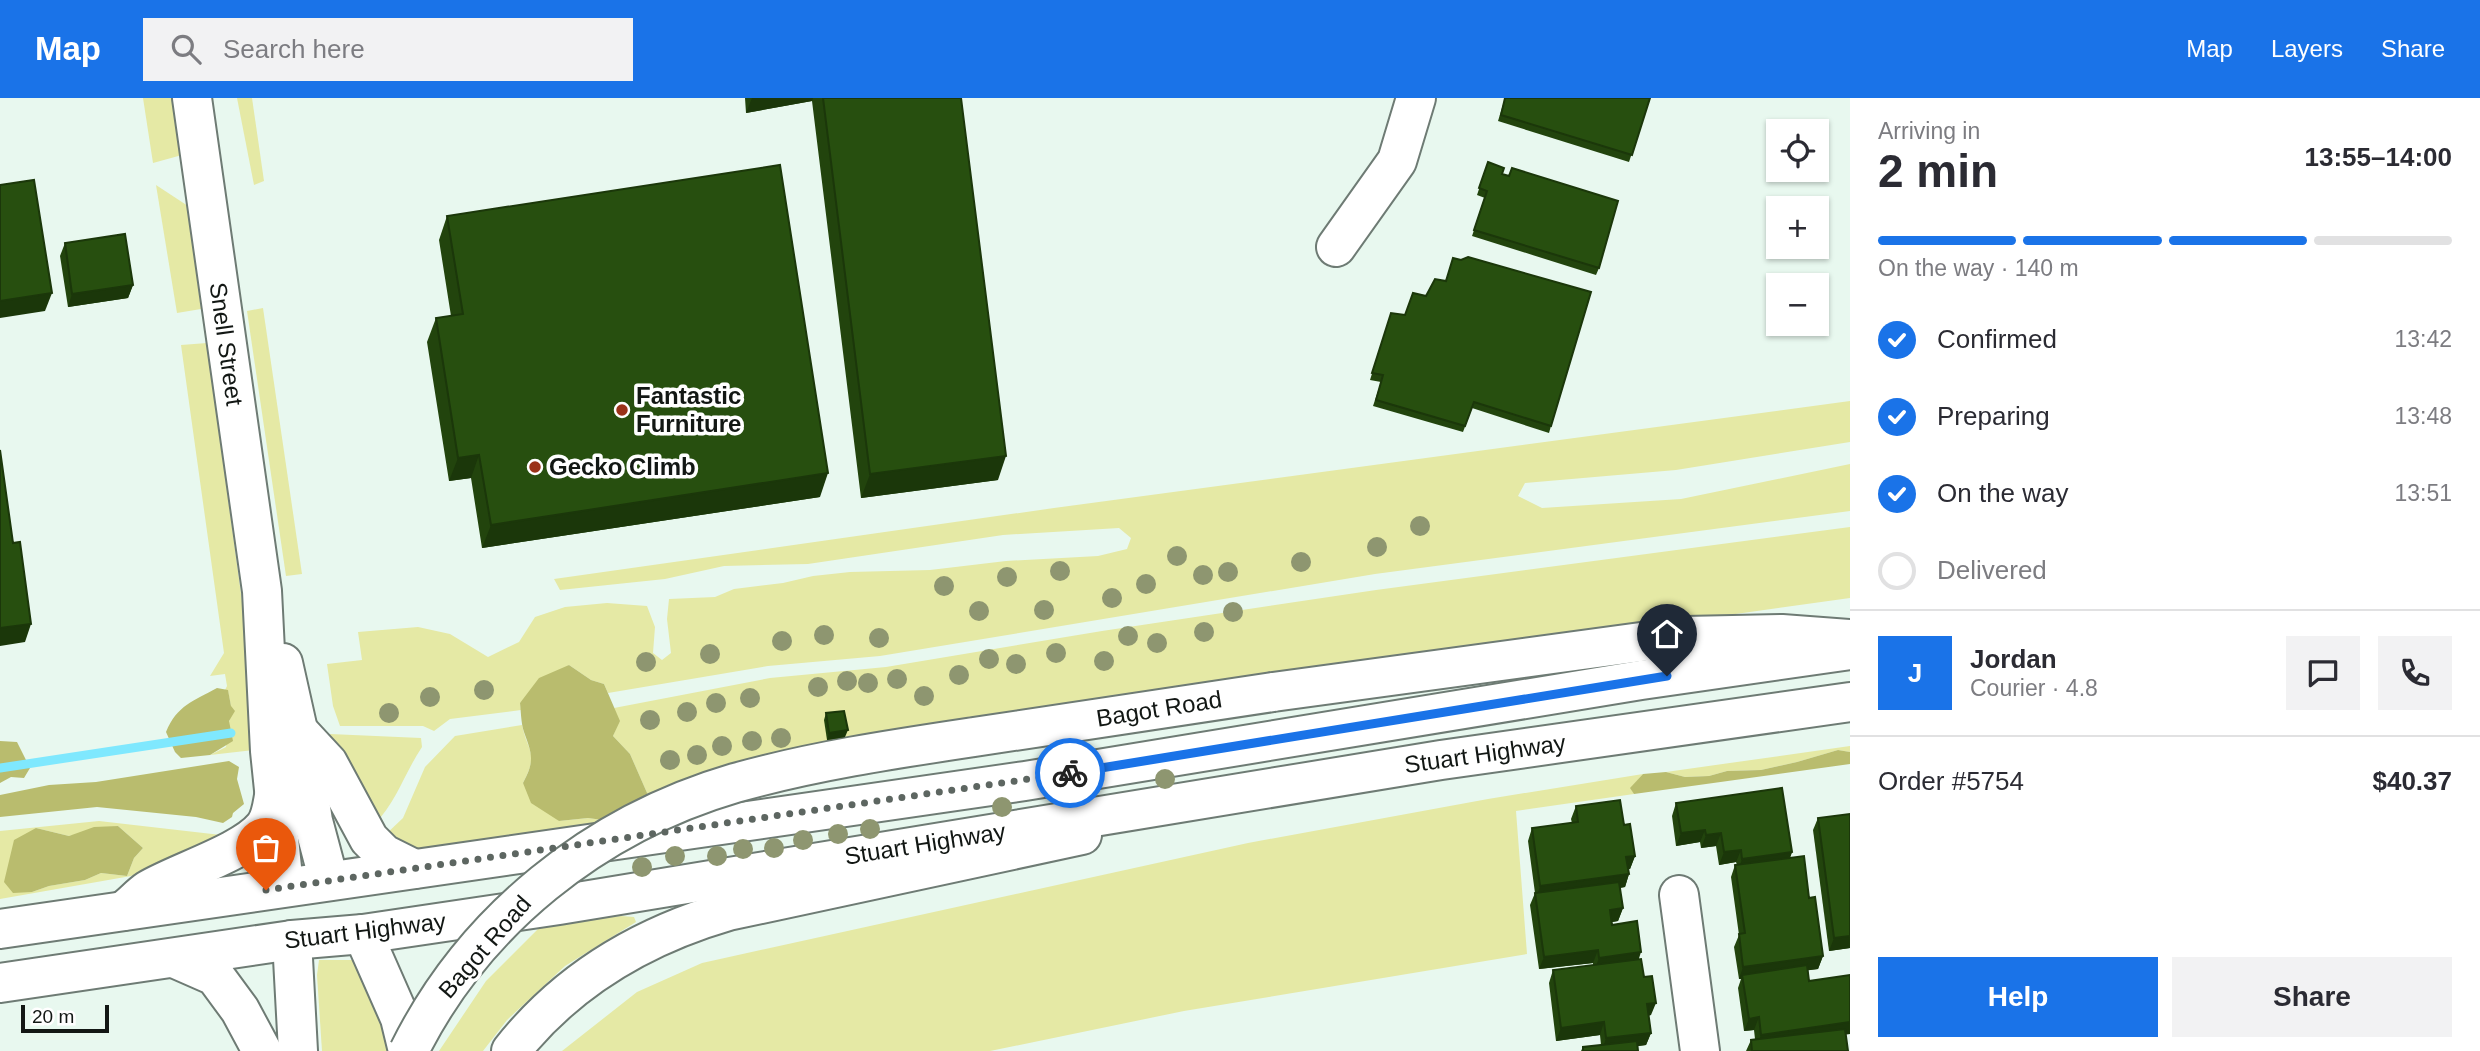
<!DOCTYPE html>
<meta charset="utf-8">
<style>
:root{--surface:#fff;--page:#f2f2f3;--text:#2b2b33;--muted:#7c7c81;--line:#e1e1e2;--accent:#1a73e8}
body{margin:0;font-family:Arial,sans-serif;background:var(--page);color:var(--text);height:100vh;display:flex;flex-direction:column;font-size:26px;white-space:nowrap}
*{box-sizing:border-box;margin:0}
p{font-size:23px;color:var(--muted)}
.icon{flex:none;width:38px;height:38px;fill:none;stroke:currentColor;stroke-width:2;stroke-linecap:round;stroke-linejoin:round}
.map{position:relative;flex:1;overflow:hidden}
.side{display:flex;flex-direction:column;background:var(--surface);width:630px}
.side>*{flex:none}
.controls{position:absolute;left:1766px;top:21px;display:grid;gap:14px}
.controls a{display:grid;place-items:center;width:63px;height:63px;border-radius:0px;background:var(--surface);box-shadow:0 2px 5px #0004;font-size:35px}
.scale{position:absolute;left:21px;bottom:18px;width:88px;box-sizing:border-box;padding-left:7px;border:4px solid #121714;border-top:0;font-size:19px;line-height:24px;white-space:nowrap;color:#121714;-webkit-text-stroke:5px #fff;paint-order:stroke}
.pin{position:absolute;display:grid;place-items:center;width:60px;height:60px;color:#fff;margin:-72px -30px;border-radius:50% 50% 50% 0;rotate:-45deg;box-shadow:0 0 7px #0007}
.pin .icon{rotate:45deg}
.courier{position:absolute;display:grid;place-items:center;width:70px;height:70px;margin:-35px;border:5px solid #1a73e8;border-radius:50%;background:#fff;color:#222;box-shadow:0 2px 9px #0007}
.headline em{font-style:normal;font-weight:600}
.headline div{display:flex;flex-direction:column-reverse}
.headline{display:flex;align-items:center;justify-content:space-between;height:119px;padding:0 28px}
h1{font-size:46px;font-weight:600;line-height:52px}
.bar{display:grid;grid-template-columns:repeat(4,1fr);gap:10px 7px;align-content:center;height:84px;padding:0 28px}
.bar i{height:9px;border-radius:5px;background:var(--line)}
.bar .current{background:var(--accent)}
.bar p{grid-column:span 4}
.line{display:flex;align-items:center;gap:18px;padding:0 28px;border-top:2px solid var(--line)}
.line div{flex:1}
.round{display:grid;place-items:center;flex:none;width:74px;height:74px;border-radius:0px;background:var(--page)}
ol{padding:0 28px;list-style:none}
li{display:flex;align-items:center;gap:21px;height:77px}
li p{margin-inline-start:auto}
li .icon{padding:7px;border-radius:50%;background:var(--accent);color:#fff;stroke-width:4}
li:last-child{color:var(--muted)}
li i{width:38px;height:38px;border:4px solid var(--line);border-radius:50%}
.button{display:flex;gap:14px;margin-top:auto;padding:14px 28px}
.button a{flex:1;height:80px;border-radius:0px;background:var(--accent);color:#fff;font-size:28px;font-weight:600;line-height:80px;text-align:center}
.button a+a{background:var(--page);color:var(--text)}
header{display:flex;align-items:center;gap:42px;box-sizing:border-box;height:98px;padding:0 35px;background:var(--accent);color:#fff}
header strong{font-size:33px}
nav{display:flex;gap:38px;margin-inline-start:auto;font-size:24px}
.search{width:490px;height:63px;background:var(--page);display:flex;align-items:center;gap:18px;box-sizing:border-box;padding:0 24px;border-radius:0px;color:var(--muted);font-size:26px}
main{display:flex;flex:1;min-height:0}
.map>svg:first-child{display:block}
.green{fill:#e5e9a5;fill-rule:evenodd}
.forest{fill:#b9bc6e}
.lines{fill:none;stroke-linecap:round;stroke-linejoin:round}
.stream{stroke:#7fe8fe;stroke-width:9}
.minor-casing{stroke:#6e7b74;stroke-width:42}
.major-casing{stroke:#6e7b74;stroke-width:42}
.highway-casing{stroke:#6e7b74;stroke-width:42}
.minor{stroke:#fff;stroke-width:38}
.major{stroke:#fff;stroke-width:38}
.highway{stroke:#fff;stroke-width:38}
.major-bridge-casing{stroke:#6e7b74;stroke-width:42;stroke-linecap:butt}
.major-bridge{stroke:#fff;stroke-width:38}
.tree{fill:#8e9670}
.wall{fill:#22440d}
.shaded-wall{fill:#1b370a}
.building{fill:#274f0f;stroke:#1b370a;stroke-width:2}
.done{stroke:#5d6661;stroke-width:7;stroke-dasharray:0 12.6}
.route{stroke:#1a73e8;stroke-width:9}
.poi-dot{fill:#9a3219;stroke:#fff;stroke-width:2.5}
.labels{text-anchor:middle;stroke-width:7;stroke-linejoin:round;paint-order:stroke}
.street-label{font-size:24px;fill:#121714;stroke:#fff}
.poi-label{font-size:24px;font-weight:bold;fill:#121714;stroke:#fff;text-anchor:start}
</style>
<header>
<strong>Map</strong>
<div class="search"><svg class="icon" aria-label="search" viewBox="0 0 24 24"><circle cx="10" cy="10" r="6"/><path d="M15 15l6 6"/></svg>Search here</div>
<nav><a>Map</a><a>Layers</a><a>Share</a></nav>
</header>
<main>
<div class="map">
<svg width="1850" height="953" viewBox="0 0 1850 953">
<rect width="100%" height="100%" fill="#e8f8ef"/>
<!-- green -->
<g class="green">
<polygon points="143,0 173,0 182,57 153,65"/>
<polygon points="237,0 252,0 264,83 254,87"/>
<polygon points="156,87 188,108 201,211 177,215"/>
<polygon points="263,210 302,476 286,478 247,213"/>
<polygon points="207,245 262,651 210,657 226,649 231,608 228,593 225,592 227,588 225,576 210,578 224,555 181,247"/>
<polygon points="1850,303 1850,344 1676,372 1525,385 1518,398 1542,410 1681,401 1850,366 1850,413 1375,476 880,558 768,568 608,595 604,586 591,582 569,567 520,605 521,612 450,621 434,633 423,628 340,628 333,608 327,566 362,562 358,534 418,529 450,536 488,559 519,544 535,519 565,509 607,505 647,508 655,529 653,555 662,562 671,555 667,521 669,501 715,499 734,491 783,485 813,478 850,474 930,472 1006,463 1098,458 1127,451 1131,440 1119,430 1003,437 808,466 724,468 665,481 560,492 554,481 1054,410"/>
<polygon points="1850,429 1850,500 818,645 719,670 651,704 630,656 613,638 619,623 614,610 770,580 886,569 1102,533 1376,492"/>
<path d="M522,627C528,655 539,654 523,685L559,723L588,720L610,723L587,731L427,752L412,751L384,738L403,720L425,669L455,638Z"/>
<path d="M330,636L421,640L422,649C404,676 397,703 374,727L332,651Z"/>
<polygon points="1850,648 1850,654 1838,652 1797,664 1761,672 1727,673 1709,678 1685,679 1666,674"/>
<polygon points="1643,676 1631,690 1634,696 1516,713 1527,856 1184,913 990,953 562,953 637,894 702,865 1248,745 1488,701"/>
<path d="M99,723L221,737L219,746L163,768L131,778L0,801V733ZM118,728L143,750L134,760L127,778L101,775L85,782L49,788L32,794L36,730L69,738Z"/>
<polygon points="621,818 634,819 636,824 565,868 507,922 483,953 439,953 486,883 543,826"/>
<polygon points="319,862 352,862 374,894 392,947 388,953 322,953 317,877"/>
</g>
<!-- forest -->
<g class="forest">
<path d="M569,567L591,582L604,586L620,623L613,638L630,656L651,704L610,723L588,720L559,723L531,705L523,685C535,663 532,656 524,634C521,625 521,614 520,605L539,580Z"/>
<path d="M217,590L228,592L231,608L235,613L229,623L233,643L210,657L181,660L175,654L166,634C177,607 194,603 217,590Z"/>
<polygon points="0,643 17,644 30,670 24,680 11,679 0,685"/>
<polygon points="1838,652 1850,654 1850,666 1634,696 1630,690 1643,676 1666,674 1685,679 1709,678 1727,673 1761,672 1797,664"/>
<polygon points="229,663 239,669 237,681 244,706 233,715 232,719 223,725 196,719 97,709 0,719 0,697 49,687 96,684"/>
<polygon points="118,728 143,750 134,760 127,778 101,775 85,782 49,788 32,794 13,795 4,784 14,742 36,730 69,738 94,729"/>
</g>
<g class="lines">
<!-- stream -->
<polyline class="stream" points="0,670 231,635"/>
<!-- minor casing -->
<g class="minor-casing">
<g id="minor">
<polyline points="192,0 262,493 270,653 284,789"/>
<polyline points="1336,149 1397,63 1416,0"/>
<polyline points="283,565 302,650 313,723 329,783"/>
<polyline points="302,637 328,665 369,741 384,756 414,771"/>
<polyline points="1679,797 1700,953"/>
<path d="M123,813C132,807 139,798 148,792C178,774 243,755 264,729C271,720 272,709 274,698"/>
</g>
</g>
<!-- major casing -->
<g class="major-casing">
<g id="major">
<polyline points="1273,594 1685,538 1782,536 1850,541"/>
<polyline points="363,836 400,920 408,953"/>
<polyline points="292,842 298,953"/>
<polyline points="174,860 215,878 240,912 262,953"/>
<path d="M511,953C567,882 642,838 728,813L1082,737"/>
</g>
</g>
<!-- highway casing -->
<g class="highway-casing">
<g id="highway">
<polyline points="0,831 1025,683 1641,582 1850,552"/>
<polyline points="0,885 292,842 363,836 559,807 1441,662 1850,604"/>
</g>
</g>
<!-- minor -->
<use href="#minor" class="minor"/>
<!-- major -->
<use href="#major" class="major"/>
<!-- highway -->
<use href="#highway" class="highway"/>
<!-- major-bridge casing -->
<g class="major-bridge-casing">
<path id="major-bridge" d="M409,953C474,822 595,726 735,685C813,663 894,651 974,639C1073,624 1173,609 1273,594"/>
</g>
<!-- major-bridge -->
<use href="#major-bridge" class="major-bridge"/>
</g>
<!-- trees -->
<g class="tree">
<circle cx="1420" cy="428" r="10"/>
<circle cx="1377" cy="449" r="10"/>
<circle cx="1177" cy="458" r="10"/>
<circle cx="1301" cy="464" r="10"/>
<circle cx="1060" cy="473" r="10"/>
<circle cx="1228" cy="474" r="10"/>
<circle cx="1203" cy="477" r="10"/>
<circle cx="1007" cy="479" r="10"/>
<circle cx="1146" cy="486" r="10"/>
<circle cx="944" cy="488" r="10"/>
<circle cx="1112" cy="500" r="10"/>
<circle cx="1044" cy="512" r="10"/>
<circle cx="979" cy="513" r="10"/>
<circle cx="1233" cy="514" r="10"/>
<circle cx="1204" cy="534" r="10"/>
<circle cx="824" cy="537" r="10"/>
<circle cx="1128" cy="538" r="10"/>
<circle cx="879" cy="540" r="10"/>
<circle cx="782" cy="543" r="10"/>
<circle cx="1157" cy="545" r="10"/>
<circle cx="1056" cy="555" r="10"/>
<circle cx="710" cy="556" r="10"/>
<circle cx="989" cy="561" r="10"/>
<circle cx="1104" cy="563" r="10"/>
<circle cx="646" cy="564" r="10"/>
<circle cx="1016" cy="566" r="10"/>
<circle cx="959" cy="577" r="10"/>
<circle cx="897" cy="581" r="10"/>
<circle cx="847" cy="583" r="10"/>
<circle cx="868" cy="585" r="10"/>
<circle cx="818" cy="589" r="10"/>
<circle cx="484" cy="592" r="10"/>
<circle cx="924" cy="598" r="10"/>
<circle cx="430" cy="599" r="10"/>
<circle cx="750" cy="600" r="10"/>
<circle cx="716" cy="605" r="10"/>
<circle cx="687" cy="614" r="10"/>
<circle cx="389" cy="615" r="10"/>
<circle cx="650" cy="622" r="10"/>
<circle cx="781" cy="640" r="10"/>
<circle cx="752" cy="643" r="10"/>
<circle cx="722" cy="648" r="10"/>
<circle cx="697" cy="657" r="10"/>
<circle cx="670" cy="662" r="10"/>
<circle cx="1165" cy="681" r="10"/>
<circle cx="1002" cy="709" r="10"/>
<circle cx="870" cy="731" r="10"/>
<circle cx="838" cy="736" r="10"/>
<circle cx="803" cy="742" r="10"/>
<circle cx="774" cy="750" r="10"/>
<circle cx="743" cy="751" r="10"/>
<circle cx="675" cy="758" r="10"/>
<circle cx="717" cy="758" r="10"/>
<circle cx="642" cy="769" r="10"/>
</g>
<!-- wall -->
<g class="wall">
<polygon points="745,0 961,0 998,382 861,400 812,3 746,15"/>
<polygon points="1505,0 1650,0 1629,64 1498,23"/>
<polygon points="1488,64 1599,170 1596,177 1472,138 1485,100 1477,97"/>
<polygon points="447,118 820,399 482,450 471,380 449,383 427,244 436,220 451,218 439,142"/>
<polygon points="65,145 133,187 128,200 68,209 60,158"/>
<polygon points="1391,215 1551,328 1549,335 1472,310 1463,334 1373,308 1381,284 1370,282"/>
<polygon points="826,615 845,639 827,642 824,622"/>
<polygon points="1676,705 1792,754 1790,760 1809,800 1823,858 1818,871 1808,872 1809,883 1845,937 1848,953 1746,953 1751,942 1755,941 1754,932 1744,933 1738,890 1741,881 1739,881 1734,849 1739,837 1731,779 1735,767 1737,767 1736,764 1719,767 1716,748 1701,750 1700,744 1676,748 1672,718"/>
<polygon points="1576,708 1624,727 1635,758 1630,771 1628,771 1629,776 1625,789 1620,790 1623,810 1618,823 1612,824 1612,827 1639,861 1651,917 1648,918 1651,935 1646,947 1637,948 1638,953 1581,953 1583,949 1601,947 1600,937 1556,943 1549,885 1553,872 1593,867 1593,865 1539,871 1530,807 1535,795 1528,743 1532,730 1572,725 1571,721"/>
<polygon points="1818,720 1850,850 1829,853 1813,732"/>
</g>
<!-- shaded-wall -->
<g class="shaded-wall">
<polygon points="752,0 813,0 812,3 746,15"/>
<polygon points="133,187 128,200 68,209 72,196"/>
<polygon points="52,195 45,213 0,220 0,203"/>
<polygon points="479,357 471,380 449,383 458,360"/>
<polygon points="1006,358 998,382 861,400 870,376"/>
<polygon points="828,375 820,399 482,450 491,427"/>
<polygon points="31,526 25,544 0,548 0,530"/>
<polygon points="848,632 845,639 827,642 829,635"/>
<polygon points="1705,732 1700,744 1676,748 1681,735"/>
<polygon points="1721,735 1716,748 1701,750 1706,737"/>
<polygon points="1741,752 1736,764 1719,767 1724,754"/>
<polygon points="1792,754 1787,767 1738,774 1742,761"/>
<polygon points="1635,758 1630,771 1622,772 1626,759"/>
<polygon points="1629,776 1625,789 1536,801 1540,788"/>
<polygon points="1623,810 1618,823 1606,825 1610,812"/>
<polygon points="1850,838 1850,850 1829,853 1834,840"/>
<polygon points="1598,852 1593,865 1539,871 1544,859"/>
<polygon points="1641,854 1637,867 1594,873 1599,860"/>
<polygon points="1823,858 1818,871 1743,881 1742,877 1741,881 1739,881 1743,869"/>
<polygon points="1656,905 1651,917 1642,918 1647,906"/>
<polygon points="1759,919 1754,932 1744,933 1749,921"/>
<polygon points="1604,924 1600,937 1556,943 1561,930"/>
<polygon points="1850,924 1850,936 1756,950 1761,937"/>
<polygon points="1651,935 1646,947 1602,953 1606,940"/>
</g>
<!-- building -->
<g class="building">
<polygon points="823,0 961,0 1006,358 870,376"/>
<polygon points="1505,0 1650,0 1632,57 1501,17"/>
<polygon points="1488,64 1504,70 1502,76 1509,78 1512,70 1618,103 1599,170 1474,132 1487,93 1479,90"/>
<polygon points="780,67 828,375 491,427 479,357 458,360 436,220 463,216 447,118"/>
<polygon points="34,82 52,195 0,203 0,87"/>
<polygon points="125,136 133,187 72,196 65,145"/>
<polygon points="1468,159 1591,194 1551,328 1474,304 1465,328 1376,302 1383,277 1372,275 1391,215 1405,217 1413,195 1426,198 1435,181 1446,183 1453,160 1461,162"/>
<polygon points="0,352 13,445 20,444 31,526 0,530"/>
<polygon points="844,613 848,632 829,635 826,615"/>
<polygon points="1782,690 1792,754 1742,761 1741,752 1724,754 1721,735 1706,737 1705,732 1681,735 1676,705"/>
<polygon points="1620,702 1624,727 1630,726 1635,758 1626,759 1629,776 1540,788 1532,730 1578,724 1576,708"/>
<polygon points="1850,716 1850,838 1834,840 1818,720"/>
<polygon points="1804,758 1809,800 1815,799 1823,858 1743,869 1739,836 1745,835 1735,767"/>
<polygon points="1619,784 1623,810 1610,812 1612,827 1637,823 1641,854 1599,860 1598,852 1544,859 1535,795"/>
<polygon points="1641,861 1644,879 1652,878 1656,905 1647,906 1651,935 1606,940 1604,924 1561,930 1553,872"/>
<polygon points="1807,867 1809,883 1850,877 1850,924 1761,937 1759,919 1749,921 1742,877"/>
<polygon points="1845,931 1848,953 1752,953 1751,942"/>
<polygon points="1637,943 1638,953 1583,953 1583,949"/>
</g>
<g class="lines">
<!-- done -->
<polyline class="done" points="266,792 1070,675"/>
<!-- route -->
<polyline class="route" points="1070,675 1667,578"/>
</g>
<!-- markers -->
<g class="poi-dot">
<circle cx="622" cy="312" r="7"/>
<circle cx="535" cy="369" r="7"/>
</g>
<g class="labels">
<!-- street labels -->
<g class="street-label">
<text transform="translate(226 246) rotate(82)" y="8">Snell Street</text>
<text transform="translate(1159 611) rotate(-9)" y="8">Bagot Road</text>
<text transform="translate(1485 656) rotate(-8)" y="8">Stuart Highway</text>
<text transform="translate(925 746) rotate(-9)" y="8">Stuart Highway</text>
<text transform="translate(365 833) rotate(-7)" y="8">Stuart Highway</text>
<text transform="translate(485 849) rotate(-49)" y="8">Bagot Road</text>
</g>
<!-- poi labels -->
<g class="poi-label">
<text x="636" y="306">Fantastic<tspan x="636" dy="28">Furniture</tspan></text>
<text x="549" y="377">Gecko Climb</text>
</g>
</g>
</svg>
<div class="controls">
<a><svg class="icon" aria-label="locate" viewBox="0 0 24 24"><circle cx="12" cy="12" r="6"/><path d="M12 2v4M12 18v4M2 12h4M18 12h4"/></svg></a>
<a>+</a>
<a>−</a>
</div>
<div class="scale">20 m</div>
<div class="pin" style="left:266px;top:792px;background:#ea580c"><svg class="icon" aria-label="bag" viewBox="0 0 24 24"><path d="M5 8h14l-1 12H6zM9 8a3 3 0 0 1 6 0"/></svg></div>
<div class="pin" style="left:1667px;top:578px;background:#1f2937"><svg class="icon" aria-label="home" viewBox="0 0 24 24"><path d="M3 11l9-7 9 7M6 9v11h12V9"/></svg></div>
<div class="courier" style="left:1070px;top:675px"><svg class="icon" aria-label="bike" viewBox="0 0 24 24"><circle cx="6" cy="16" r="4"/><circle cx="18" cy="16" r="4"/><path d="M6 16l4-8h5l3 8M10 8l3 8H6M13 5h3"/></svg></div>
</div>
<section class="side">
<div class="headline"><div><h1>2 min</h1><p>Arriving in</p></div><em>13:55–14:00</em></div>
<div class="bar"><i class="current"></i><i class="current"></i><i class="current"></i><i></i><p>On the way · 140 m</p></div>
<ol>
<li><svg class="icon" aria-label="check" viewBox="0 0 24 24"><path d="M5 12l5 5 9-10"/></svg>Confirmed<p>13:42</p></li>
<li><svg class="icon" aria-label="check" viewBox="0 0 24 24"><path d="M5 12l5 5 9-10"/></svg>Preparing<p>13:48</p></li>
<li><svg class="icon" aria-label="check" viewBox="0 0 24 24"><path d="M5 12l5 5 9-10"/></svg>On the way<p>13:51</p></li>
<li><i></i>Delivered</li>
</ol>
<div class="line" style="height:126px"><b class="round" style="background:var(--accent);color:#fff">J</b><div><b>Jordan</b><p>Courier · 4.8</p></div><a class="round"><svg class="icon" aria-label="chat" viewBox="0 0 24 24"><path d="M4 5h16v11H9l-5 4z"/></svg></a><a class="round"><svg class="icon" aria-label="phone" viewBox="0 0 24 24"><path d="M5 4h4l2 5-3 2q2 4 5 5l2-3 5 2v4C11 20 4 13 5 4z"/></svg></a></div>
<div class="line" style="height:91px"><div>Order #5754</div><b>$40.37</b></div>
<div class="button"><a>Help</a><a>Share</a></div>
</section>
</main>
